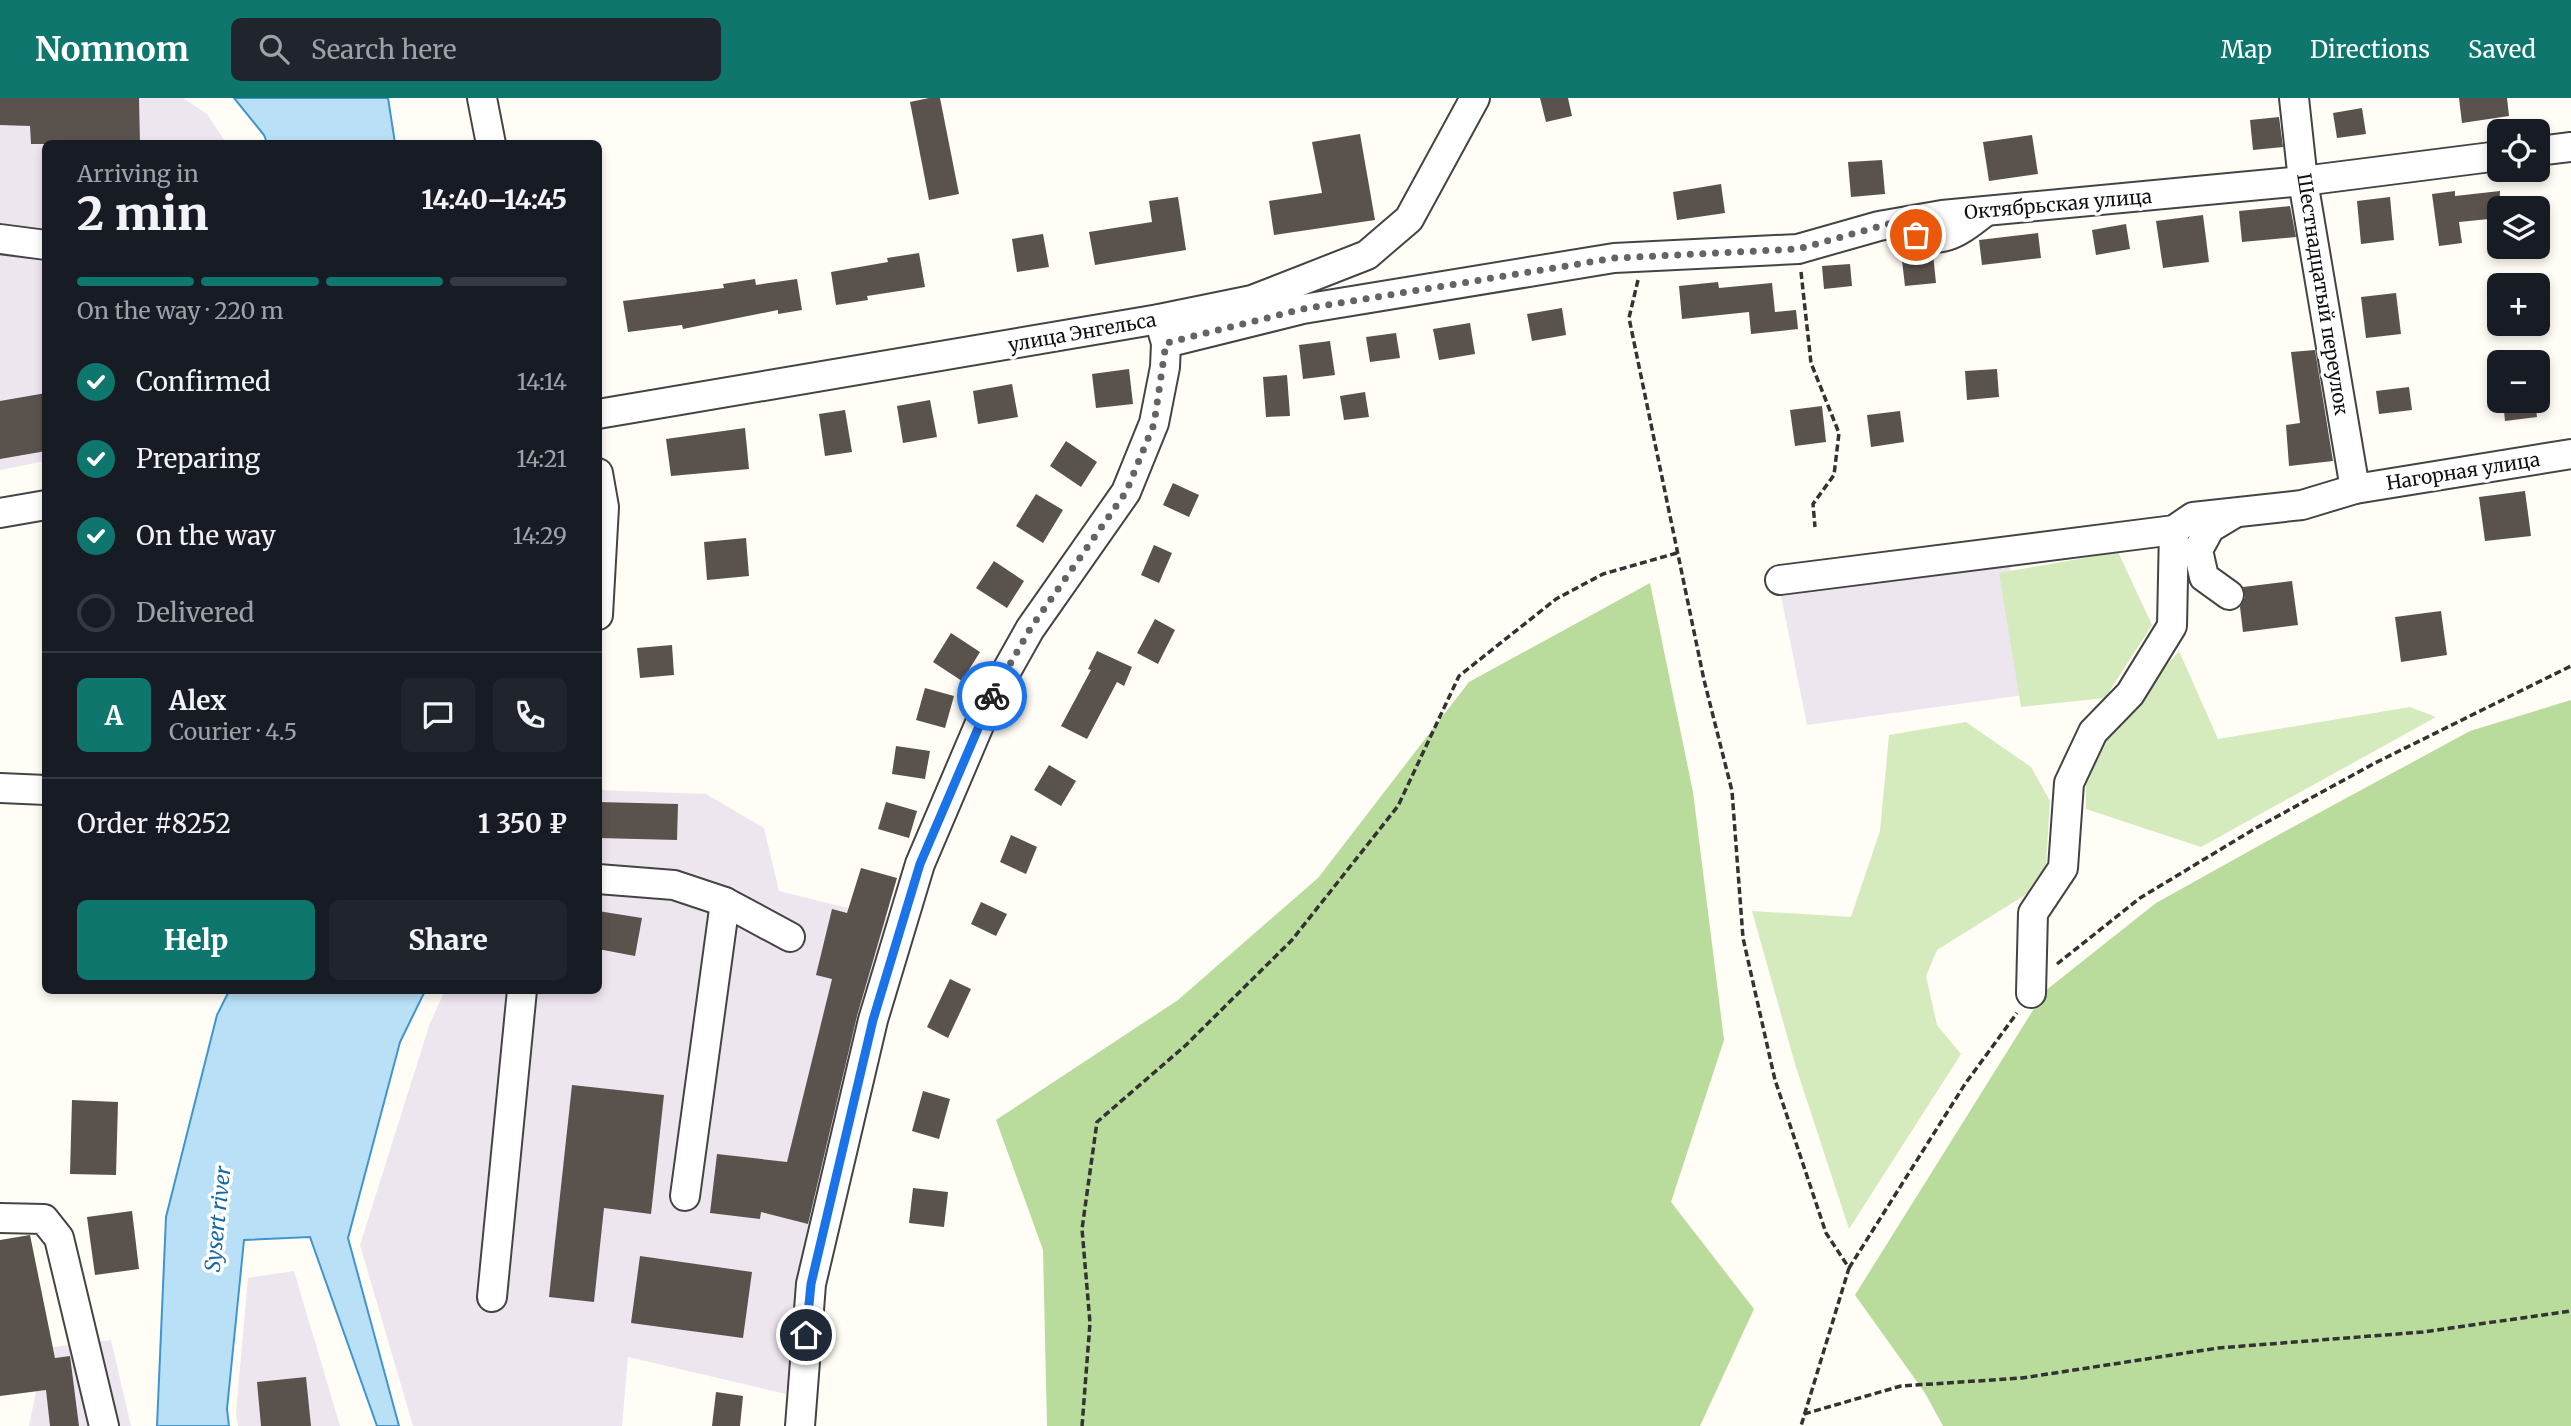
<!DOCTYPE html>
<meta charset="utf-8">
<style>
:root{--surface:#171b24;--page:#20242c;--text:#f1f3f6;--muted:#9ea1a6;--line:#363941;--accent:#0f766e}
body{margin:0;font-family:Merriweather,serif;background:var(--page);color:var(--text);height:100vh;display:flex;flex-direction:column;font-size:26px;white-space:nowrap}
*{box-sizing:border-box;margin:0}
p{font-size:23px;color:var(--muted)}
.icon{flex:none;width:38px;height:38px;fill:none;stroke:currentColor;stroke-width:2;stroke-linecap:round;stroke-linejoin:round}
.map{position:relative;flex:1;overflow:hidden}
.side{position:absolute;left:42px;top:42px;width:560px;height:854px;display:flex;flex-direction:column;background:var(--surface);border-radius:10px;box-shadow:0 4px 10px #0003}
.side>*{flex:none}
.controls{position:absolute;left:2487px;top:21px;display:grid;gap:14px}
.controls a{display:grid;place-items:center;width:63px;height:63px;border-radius:10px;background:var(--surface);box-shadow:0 4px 10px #0003;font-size:35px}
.pin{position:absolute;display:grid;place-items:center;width:60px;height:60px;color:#fff;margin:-30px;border:4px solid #fff;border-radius:50%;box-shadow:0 2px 7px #0007}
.courier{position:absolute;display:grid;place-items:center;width:70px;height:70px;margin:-35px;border:5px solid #1a73e8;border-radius:50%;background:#fff;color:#222;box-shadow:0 2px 9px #0007}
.overview em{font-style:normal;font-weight:800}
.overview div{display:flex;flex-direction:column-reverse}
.overview{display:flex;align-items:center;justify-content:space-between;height:119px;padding:0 35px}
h1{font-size:46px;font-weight:800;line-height:52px}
.bar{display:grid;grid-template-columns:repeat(4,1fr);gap:10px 7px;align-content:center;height:84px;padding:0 35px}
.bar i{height:9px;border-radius:5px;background:var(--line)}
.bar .selected{background:var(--accent)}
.bar p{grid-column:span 4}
.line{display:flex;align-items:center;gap:18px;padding:0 35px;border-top:2px solid var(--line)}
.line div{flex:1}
.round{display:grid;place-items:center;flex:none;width:74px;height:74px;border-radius:10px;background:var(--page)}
ol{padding:0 35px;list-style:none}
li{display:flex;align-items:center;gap:21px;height:77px}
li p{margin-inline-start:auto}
li .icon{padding:7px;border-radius:50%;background:var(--accent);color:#fff;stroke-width:4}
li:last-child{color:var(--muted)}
li i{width:38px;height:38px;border:4px solid var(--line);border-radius:50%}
.button{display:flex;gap:14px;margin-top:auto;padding:14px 35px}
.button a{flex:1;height:80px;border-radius:10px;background:var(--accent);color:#fff;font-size:28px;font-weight:800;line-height:80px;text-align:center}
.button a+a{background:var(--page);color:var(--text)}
header{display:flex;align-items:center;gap:42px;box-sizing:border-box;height:98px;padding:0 35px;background:var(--accent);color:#fff}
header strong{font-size:33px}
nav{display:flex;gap:38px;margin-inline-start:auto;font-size:24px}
.search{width:490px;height:63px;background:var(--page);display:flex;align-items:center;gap:18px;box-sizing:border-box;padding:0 24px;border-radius:10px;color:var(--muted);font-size:26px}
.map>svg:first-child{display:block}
.industrial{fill:#eee6ef}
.green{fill:#d5ebbd}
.forest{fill:#b9dc9c}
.water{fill:#b9e0f7;stroke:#3f96cf;stroke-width:2}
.building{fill:#5a524d}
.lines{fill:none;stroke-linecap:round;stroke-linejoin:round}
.minor-casing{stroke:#444;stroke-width:32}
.path{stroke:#333;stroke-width:3.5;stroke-dasharray:7 3.5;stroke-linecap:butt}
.minor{stroke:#fff;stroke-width:28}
.done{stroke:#646461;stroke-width:7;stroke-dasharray:0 12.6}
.route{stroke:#1a73e8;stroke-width:9}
.labels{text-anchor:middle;stroke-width:7;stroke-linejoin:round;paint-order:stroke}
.street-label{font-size:19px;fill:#111;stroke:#fff}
.water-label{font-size:21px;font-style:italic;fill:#1768a6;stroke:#fff}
</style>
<header>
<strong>Nomnom</strong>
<div class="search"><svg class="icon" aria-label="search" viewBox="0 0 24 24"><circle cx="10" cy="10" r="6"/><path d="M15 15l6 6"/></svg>Search here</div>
<nav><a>Map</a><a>Directions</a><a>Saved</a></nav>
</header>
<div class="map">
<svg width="2571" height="1328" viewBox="0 0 2571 1328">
<rect width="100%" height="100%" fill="#fffdf5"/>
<!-- industrial -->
<g class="industrial">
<polygon points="0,0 183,0 207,16 226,45 46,46 45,363 0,372"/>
<polygon points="2009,456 2024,597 1807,627 1780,493"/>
<polygon points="599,692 706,696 764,730 779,793 892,821 786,1296 628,1259 622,1328 413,1328 360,1147 430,925 445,893 598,892"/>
<polygon points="294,1173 340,1328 238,1328 236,1315 248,1180"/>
<polygon points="111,1242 131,1328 29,1328 45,1250"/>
</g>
<!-- green -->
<g class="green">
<polygon points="2118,454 2152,527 2105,600 2021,609 1999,475"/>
<polygon points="2179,553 2218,641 2410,609 2436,619 2201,749 2086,711 2086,673 2125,616"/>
<polygon points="1966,624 2031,669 2050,703 2046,766 2033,792 1937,852 1926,878 1937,927 1961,956 1849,1131 1795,966 1752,813 1851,819 1880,733 1889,637"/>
</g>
<!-- forest -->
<g class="forest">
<polygon points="1650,485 1693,694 1724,942 1671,1104 1754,1211 1700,1328 1047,1328 1043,1152 996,1022 1178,902 1318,780 1469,584"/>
<polygon points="2571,602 2571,1328 1943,1328 1925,1295 1855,1197 2045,893 2156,805 2280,736 2470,633"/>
</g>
<!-- water -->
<g class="water">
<polygon points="234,0 388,0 395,45 267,45 264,37"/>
<polygon points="229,893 425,893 400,944 348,1140 399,1328 377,1328 310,1139 244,1142 227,1311 229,1328 157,1328 166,1119 217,917"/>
</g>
<!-- building -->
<g class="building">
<polygon points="0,0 139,0 140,46 31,46 30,28 0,27"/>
<polygon points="929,0 940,0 959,96 929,102 910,4"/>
<polygon points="1540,0 1568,0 1572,18 1546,24"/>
<polygon points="2459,0 2507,0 2509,18 2462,25"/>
<polygon points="2362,10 2366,36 2337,40 2333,15"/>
<polygon points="2279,19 2283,49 2253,52 2250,22"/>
<polygon points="1360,36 1375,122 1274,137 1269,103 1322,95 1312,44"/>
<polygon points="2032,37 2038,76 1989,83 1983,44"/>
<polygon points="1882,62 1885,96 1851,99 1848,64"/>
<polygon points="1721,86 1725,115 1677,122 1673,94"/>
<polygon points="2455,93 2455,98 2500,93 2499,120 2459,124 2462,145 2439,148 2432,96"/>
<polygon points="1178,99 1186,152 1095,167 1089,134 1152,124 1149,103"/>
<polygon points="2390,99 2394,142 2361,146 2357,103"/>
<polygon points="2290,108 2296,139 2242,144 2239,113"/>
<polygon points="2203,117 2209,164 2163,170 2156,123"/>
<polygon points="2126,126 2130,151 2096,157 2092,132"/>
<polygon points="2038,135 2041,160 1982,167 1979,142"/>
<polygon points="1043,136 1049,169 1017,174 1012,141"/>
<polygon points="1914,153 1933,156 1936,185 1905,188 1901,154"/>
<polygon points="919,155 925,189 867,198 868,202 836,207 831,174 888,164 887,160"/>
<polygon points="1850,166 1852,188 1824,191 1822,168"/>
<polygon points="755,181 756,187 797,181 802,212 778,216 778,212 683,231 682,227 628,234 623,203 724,190 723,186"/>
<polygon points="1718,184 1719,190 1772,185 1775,214 1796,212 1798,231 1751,236 1749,214 1682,221 1679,188"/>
<polygon points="2396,195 2401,236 2366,240 2361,199"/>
<polygon points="1562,210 1566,237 1532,243 1527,216"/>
<polygon points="1470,225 1475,256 1439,262 1433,231"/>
<polygon points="1396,235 1400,260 1370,264 1366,239"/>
<polygon points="1330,243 1335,277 1303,281 1299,247"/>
<polygon points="2315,252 2333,363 2289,368 2286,327 2300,325 2291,254"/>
<polygon points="1129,271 1133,306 1096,310 1092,276"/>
<polygon points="1997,271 1999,299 1967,302 1965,273"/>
<polygon points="1287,277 1290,318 1266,319 1263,279"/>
<polygon points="1012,286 1018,319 978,326 973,293"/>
<polygon points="2409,289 2412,312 2379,316 2376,293"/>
<polygon points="1365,294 1369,319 1344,322 1340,298"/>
<polygon points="46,295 46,353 0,361 0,303"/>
<polygon points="930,302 937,339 903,345 897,308"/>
<polygon points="2503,303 2535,303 2537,319 2505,323"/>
<polygon points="1822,308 1826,344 1795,348 1790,312"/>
<polygon points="845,312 852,354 825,358 819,316"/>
<polygon points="1900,313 1904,344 1871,349 1867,317"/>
<polygon points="745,330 749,371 671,378 666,341"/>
<polygon points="1066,343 1097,364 1081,389 1050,368"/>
<polygon points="1173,385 1199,397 1189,419 1163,407"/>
<polygon points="2525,393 2531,438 2485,443 2479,399"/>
<polygon points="1036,396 1063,412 1043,445 1016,428"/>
<polygon points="746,440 749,478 707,482 704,444"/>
<polygon points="1154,447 1172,455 1159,485 1141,477"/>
<polygon points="994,463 1024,483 1007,510 976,490"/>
<polygon points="2292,483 2298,527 2243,534 2240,509 2245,499 2243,489"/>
<polygon points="2441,513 2447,557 2401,564 2395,519"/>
<polygon points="1155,521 1175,532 1158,566 1137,555"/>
<polygon points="951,535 980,554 962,583 933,564"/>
<polygon points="672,547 674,577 640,580 637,550"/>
<polygon points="1097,553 1132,569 1124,588 1117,584 1087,641 1061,628 1091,572 1088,571"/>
<polygon points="925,590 954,598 945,630 916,622"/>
<polygon points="896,648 930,653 925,681 892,676"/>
<polygon points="1049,667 1076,683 1061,708 1034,692"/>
<polygon points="598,704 678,706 677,742 598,740"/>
<polygon points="886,704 917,713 909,740 878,731"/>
<polygon points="1011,737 1037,749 1026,776 1000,764"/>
<polygon points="861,770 897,780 857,918 808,1126 761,1114 760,1121 710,1115 717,1056 787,1064 832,881 816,877 832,811 847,815"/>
<polygon points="981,804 1007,816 996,838 971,826"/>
<polygon points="598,813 642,820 635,858 598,851"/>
<polygon points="950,881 971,891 948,940 927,929"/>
<polygon points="572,987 664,997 651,1116 604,1110 594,1204 549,1199"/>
<polygon points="923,993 950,1001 939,1041 912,1033"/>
<polygon points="72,1002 118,1004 116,1077 70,1076"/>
<polygon points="913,1090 948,1094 944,1129 909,1125"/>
<polygon points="132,1113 139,1171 95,1177 87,1119"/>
<polygon points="30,1137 55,1260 70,1258 79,1328 50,1328 46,1292 0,1298 0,1142"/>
<polygon points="640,1158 752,1174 743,1240 631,1225"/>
<polygon points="306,1279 311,1328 261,1328 257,1284"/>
<polygon points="716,1294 743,1298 740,1328 712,1328"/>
</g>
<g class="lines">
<!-- minor casing -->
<g class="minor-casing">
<g id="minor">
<polyline points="482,0 491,46"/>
<polyline points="2294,0 2303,83 2355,391"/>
<polyline points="2538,53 2571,49"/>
<path d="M1895,127C1937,149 1951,141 1986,113"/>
<polyline points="0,141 46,147"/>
<polyline points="1166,245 1303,211 1614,160 1798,151 1879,128 1942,117 2303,83 2499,58"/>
<polyline points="598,316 1159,221 1252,202 1367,157 1409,121 1475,0"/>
<polyline points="598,375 604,409 598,517"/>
<polyline points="0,415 46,407"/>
<polyline points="1780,482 2174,432 2193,419 2302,407 2355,391 2571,356"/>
<polyline points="2229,497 2204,479 2198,452 2210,430 2235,415"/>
<polyline points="0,690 46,692"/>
<polyline points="598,781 674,787 725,804 790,839"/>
<polyline points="2031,895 2033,815 2063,770 2069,685 2093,634 2130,596 2172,528 2174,432"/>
<polyline points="685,1098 725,804"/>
<polyline points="0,1120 44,1121 59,1140 104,1328"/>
<polyline points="492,1199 522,892"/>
<polyline points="800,1328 811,1186 873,922 920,766 989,604 1030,531 1126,394 1154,325 1165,269 1166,245 1159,221"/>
</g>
</g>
<!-- path -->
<g class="path">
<polyline points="1801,174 1811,265 1839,335 1834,377 1813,406 1815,429"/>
<polyline points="1638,182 1629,220 1704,582 1732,693 1743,840 1775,982 1826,1135 1849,1170 1801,1328"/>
<polyline points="2057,866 2140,800 2256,730 2375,665 2571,568"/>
<polyline points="1849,1170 1965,986 2017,915"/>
<polyline points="1804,1316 1901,1288 2022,1280 2218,1250 2423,1234 2571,1213"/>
<polyline points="1082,1328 1090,1225 1082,1131 1097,1024 1186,947 1292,842 1398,708 1459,578 1556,501 1603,476 1677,455"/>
</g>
<!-- minor -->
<use href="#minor" class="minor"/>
</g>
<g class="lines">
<!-- done -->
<polyline class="done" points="992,598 1030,531 1126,394 1154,326 1166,245 1303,211 1560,169 1615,160 1798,151 1892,125 1916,137"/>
<!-- route -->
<polyline class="route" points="806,1237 811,1186 873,922 920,766 992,598"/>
</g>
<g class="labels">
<!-- street labels -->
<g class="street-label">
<text transform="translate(2058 106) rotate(-5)" y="7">Октябрьская улица</text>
<text transform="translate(2323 196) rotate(81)" y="7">Шестнадцатый переулок</text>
<text transform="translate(1082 234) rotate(-10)" y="7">улица Энгельса</text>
<text transform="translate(2463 373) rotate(-9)" y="7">Нагорная улица</text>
</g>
<!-- water labels -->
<g class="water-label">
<text transform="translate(218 1121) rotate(-84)" y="7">Sysert river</text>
</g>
</g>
</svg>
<div class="controls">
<a><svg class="icon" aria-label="locate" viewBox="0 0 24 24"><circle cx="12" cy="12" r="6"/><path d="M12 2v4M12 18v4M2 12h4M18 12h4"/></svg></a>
<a><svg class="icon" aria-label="layers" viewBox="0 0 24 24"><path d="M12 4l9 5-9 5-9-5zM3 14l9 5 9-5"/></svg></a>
<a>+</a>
<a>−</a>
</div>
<div class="pin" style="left:1916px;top:137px;background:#ea580c"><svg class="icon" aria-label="bag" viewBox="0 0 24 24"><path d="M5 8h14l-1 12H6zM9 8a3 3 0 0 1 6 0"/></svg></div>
<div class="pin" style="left:806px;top:1237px;background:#1f2937"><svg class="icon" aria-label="home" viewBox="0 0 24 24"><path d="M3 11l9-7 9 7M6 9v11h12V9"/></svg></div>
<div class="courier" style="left:992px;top:598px"><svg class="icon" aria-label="bike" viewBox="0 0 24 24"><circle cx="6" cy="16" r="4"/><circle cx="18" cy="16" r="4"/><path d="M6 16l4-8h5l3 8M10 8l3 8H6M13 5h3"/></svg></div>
<section class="side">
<div class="overview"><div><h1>2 min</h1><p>Arriving in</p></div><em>14:40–14:45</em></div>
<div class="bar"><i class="selected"></i><i class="selected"></i><i class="selected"></i><i></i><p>On the way · 220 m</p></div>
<ol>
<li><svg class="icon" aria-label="check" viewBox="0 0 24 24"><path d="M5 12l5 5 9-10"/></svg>Confirmed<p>14:14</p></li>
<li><svg class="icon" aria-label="check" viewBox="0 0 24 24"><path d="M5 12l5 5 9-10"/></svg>Preparing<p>14:21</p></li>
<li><svg class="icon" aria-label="check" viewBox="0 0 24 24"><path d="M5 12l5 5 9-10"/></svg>On the way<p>14:29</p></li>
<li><i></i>Delivered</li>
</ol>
<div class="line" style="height:126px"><b class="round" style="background:var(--accent);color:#fff">A</b><div><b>Alex</b><p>Courier · 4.5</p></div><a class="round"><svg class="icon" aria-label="chat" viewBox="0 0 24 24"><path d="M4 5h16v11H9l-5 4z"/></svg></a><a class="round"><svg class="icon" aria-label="phone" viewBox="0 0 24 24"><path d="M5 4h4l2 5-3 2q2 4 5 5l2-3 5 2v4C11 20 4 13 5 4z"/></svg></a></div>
<div class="line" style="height:91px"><div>Order #8252</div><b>1 350 ₽</b></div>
<div class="button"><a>Help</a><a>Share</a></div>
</section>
</div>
